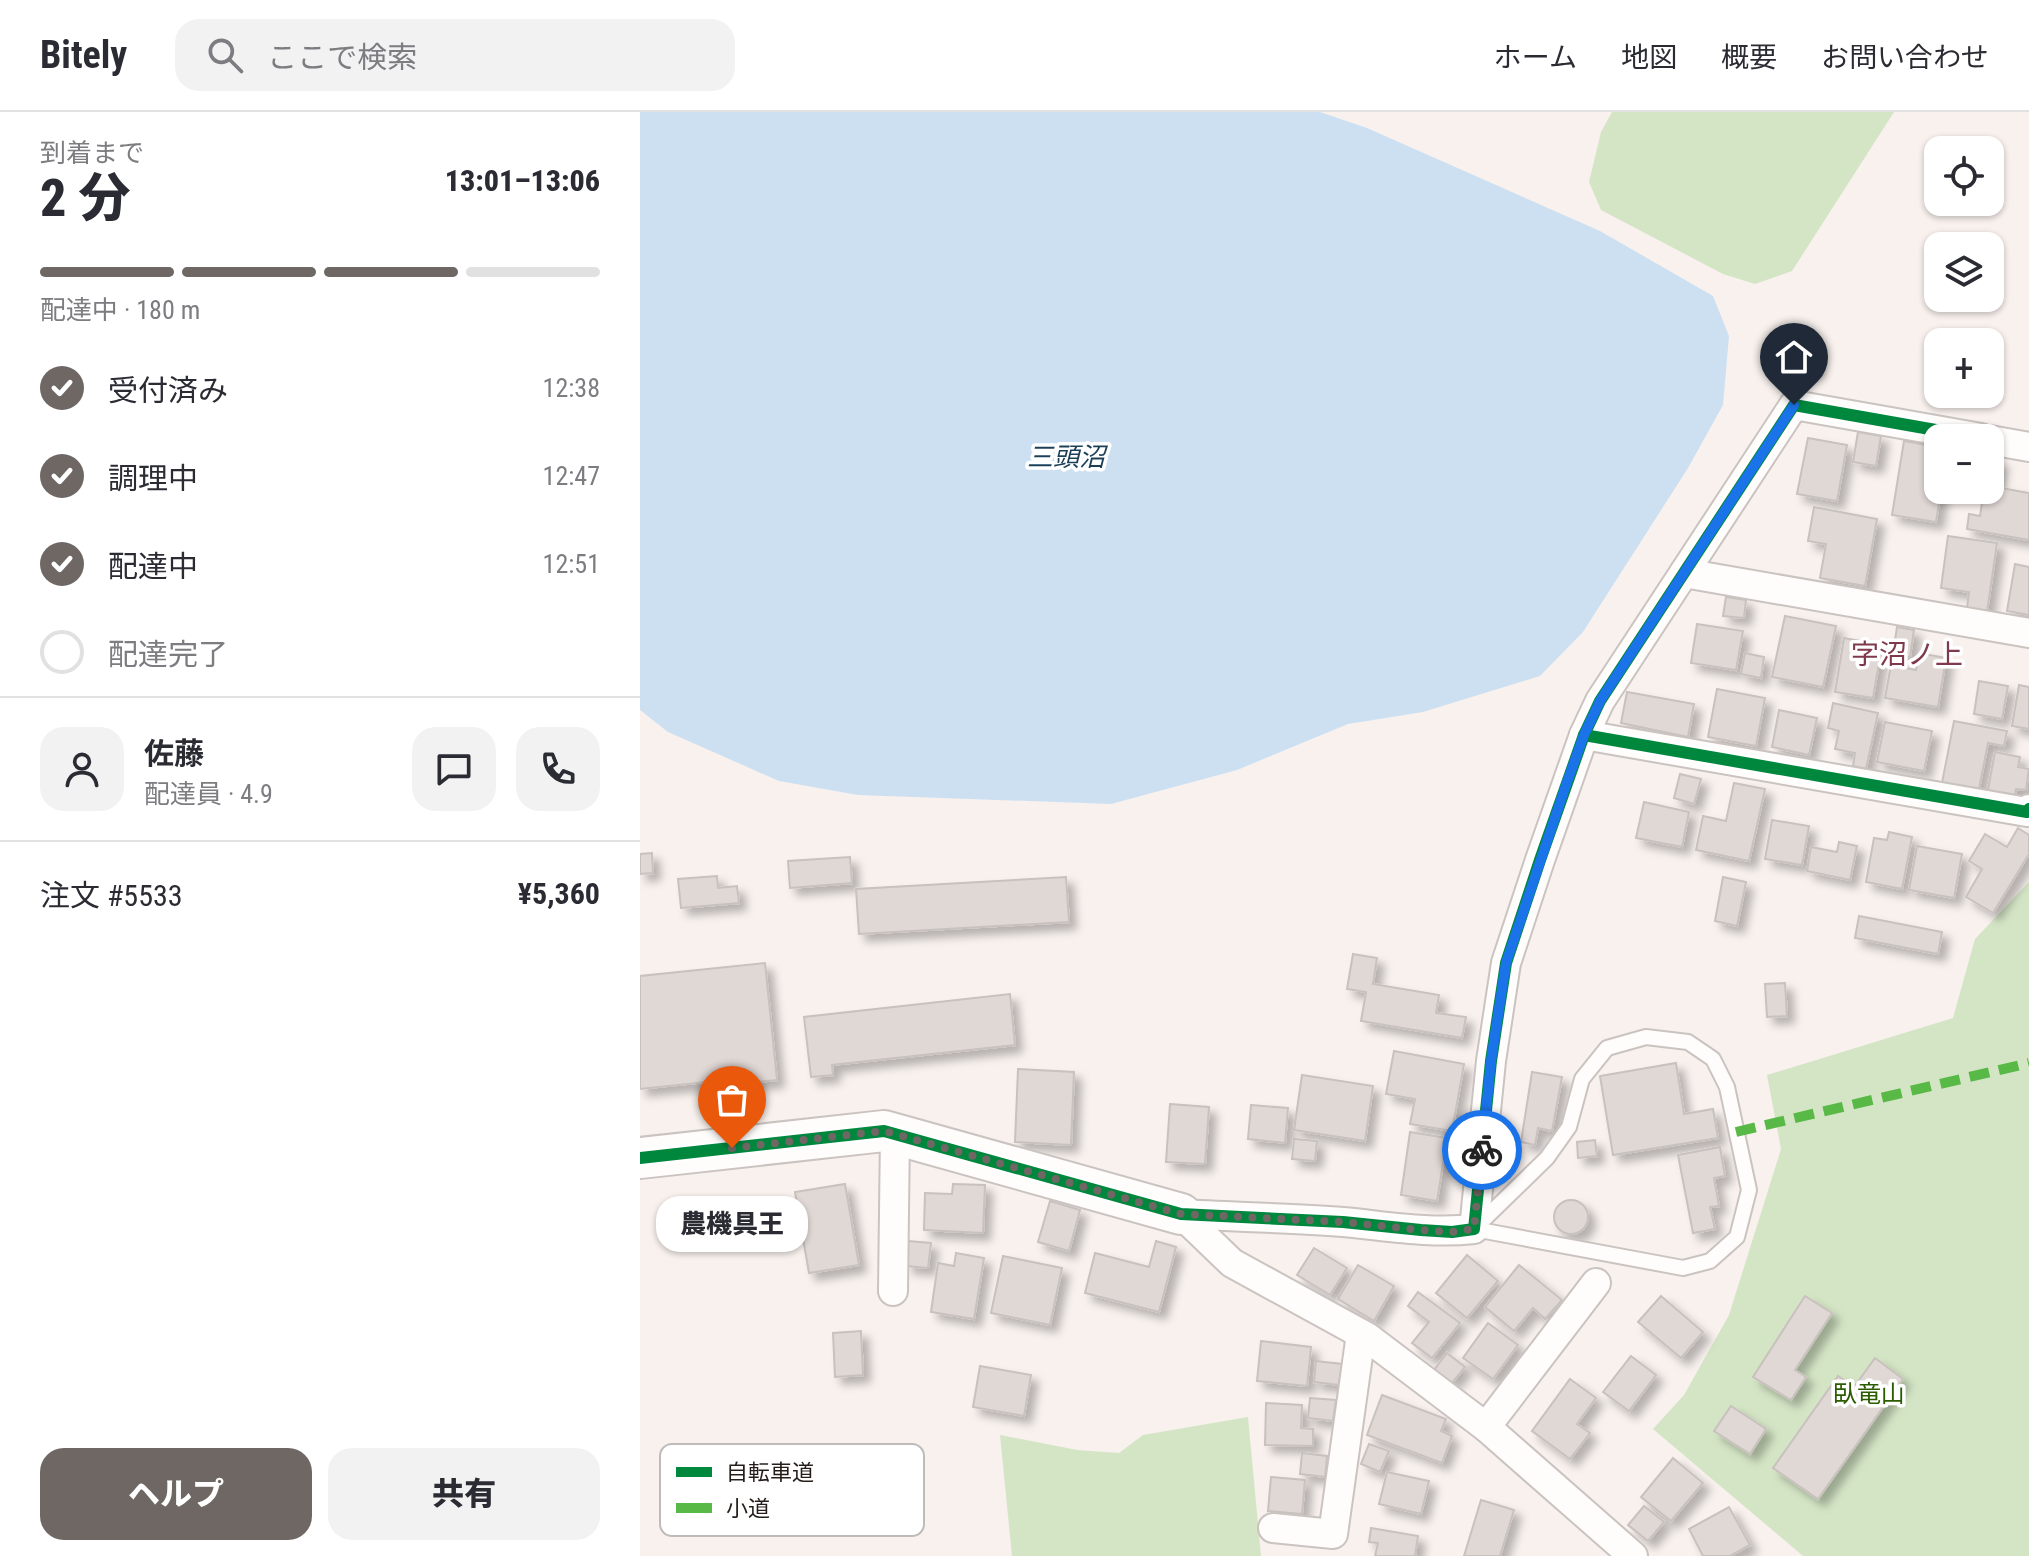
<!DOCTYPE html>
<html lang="ja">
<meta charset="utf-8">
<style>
:root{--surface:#fff;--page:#f2f2f3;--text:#2b2b33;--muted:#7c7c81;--line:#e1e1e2;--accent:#6f6764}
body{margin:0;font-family:"Roboto Condensed","Noto Sans JP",sans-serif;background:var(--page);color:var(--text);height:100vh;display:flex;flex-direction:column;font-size:30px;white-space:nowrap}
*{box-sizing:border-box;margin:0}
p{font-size:26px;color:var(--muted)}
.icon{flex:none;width:44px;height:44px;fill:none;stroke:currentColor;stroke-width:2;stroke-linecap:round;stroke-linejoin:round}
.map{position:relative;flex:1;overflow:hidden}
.drawer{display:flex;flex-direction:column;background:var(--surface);width:640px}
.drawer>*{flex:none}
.tools{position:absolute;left:1284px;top:24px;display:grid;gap:16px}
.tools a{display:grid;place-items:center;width:80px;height:80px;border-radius:16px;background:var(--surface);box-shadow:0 2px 6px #0004;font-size:40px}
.pin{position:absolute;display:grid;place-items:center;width:68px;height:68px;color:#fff;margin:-82px -34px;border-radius:50% 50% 50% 0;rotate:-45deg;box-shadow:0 0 8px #0007}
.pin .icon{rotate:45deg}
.courier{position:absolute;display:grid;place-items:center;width:80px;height:80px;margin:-40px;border:6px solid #1a73e8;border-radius:50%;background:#fff;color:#222;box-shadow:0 2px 10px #0007}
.bubble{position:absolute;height:56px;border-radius:24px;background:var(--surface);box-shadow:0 2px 6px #0004;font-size:26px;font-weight:800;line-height:56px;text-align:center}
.head em{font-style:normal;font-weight:800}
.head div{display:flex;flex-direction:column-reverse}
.head{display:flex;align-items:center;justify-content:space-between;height:136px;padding:0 40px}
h1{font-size:52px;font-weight:800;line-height:60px}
.bar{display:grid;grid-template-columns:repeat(4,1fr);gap:12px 8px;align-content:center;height:96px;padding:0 40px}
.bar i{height:10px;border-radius:6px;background:var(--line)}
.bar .on{background:var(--accent)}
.bar p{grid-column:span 4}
.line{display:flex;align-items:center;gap:20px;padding:0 40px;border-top:2px solid var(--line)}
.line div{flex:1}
.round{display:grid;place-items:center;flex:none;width:84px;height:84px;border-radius:24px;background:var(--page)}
ol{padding:0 40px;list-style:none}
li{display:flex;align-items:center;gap:24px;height:88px}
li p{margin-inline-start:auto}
li .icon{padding:8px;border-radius:50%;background:var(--accent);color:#fff;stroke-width:4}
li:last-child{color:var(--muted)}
li i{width:44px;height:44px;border:4px solid var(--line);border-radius:50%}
.cta{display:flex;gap:16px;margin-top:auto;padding:16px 40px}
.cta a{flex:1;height:92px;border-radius:24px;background:var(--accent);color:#fff;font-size:32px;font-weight:800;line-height:92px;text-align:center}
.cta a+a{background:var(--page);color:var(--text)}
header{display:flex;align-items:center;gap:48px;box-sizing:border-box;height:112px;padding:0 40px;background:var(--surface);border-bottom:2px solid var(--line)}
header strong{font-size:38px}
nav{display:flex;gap:44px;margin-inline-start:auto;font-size:28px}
.search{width:560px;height:72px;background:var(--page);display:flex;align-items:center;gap:20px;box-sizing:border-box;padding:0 28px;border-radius:24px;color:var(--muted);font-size:30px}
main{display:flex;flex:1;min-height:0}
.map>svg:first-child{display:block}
.green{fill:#d4e5c5}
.water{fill:#cde0f2}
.building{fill:#e0d8d5;stroke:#c8c1be;stroke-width:2;filter:url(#shadow)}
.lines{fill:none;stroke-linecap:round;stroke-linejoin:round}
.lane-casing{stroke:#cac3c0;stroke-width:18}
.street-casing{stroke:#cac3c0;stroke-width:32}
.secondary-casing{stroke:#cac3c0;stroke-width:44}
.lane{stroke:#fefdfc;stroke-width:14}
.street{stroke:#fefdfc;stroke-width:28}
.secondary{stroke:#fefdfc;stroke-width:40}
.quiet{stroke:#58b947;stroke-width:10;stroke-dasharray:20 10;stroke-linecap:butt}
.cycleway-casing{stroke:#fff;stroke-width:17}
.cycleway{stroke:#00873e;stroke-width:12}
.done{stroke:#6f6764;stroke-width:8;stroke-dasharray:0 14.4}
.route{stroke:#1a73e8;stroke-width:10}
.labels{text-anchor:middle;stroke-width:7;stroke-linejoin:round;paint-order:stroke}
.park-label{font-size:24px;fill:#2c5c00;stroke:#fff}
.water-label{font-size:26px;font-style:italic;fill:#1b3f59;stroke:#fff}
.quarter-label{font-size:28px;fill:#7f394d;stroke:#fff}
.key{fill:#fff;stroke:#bebbba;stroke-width:2}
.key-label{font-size:22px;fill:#251d19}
</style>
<header>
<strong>Bitely</strong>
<div class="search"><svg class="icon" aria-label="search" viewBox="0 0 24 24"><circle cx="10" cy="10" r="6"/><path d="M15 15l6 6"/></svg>ここで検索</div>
<nav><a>ホーム</a><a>地図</a><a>概要</a><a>お問い合わせ</a></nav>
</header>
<main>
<section class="drawer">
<div class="head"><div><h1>2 分</h1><p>到着まで</p></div><em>13:01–13:06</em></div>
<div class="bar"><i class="on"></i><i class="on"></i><i class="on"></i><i></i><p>配達中 · 180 m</p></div>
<ol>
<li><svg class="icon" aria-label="check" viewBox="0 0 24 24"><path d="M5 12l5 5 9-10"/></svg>受付済み<p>12:38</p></li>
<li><svg class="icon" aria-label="check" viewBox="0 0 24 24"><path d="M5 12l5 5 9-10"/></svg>調理中<p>12:47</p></li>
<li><svg class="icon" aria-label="check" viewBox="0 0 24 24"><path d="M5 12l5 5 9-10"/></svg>配達中<p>12:51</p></li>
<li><i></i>配達完了</li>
</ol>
<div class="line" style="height:144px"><a class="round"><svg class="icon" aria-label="person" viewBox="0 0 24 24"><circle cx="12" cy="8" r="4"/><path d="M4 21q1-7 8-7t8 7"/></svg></a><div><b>佐藤</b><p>配達員 · 4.9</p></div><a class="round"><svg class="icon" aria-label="chat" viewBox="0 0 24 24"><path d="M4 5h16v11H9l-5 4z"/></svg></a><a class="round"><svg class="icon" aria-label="phone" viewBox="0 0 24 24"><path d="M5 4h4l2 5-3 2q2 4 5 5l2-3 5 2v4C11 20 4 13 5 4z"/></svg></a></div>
<div class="line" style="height:104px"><div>注文 #5533</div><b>¥5,360</b></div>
<div class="cta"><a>ヘルプ</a><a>共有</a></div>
</section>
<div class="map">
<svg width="1389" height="1444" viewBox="0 0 1389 1444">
<defs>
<filter id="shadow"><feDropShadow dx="7" dy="7" stdDeviation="4" flood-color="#0004"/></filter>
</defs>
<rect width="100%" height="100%" fill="#f8f1ee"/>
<!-- green -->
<g class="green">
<polygon points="972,0 1254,0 1152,159 1115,172 1083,162 961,98 949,70 961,20"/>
<polygon points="1389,770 1389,1444 1163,1444 1013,1317 1044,1283 1089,1203 1141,1037 1127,963 1313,906 1335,827"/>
<polygon points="608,1305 621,1444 372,1444 360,1323 437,1338 479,1341 503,1323"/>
</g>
<!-- water -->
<polygon class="water" points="0,0 680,0 727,16 960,119 1073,184 1089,224 1083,293 1048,356 943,520 900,564 783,600 708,612 597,658 471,692 218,683 139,669 28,620 0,598"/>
<!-- building -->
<g class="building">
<polygon points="1175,230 1176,259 1147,260 1146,231"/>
<polygon points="1218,320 1241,324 1236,354 1213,350"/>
<polygon points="1168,326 1207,333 1197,389 1157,382"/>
<polygon points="1264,329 1298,335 1298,378 1301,378 1296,410 1252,403"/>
<polygon points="1350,347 1361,349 1356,375 1389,381 1389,428 1327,417 1329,402 1340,404 1344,378 1350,378"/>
<polygon points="1174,395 1237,407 1225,474 1180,466 1186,432 1168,429"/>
<polygon points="1308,424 1357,431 1347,500 1327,496 1329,480 1301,476"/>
<polygon points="1375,452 1389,455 1389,503 1367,499"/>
<polygon points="1086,485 1106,488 1104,506 1083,504"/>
<polygon points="1145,504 1196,514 1183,575 1132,565"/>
<polygon points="1057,512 1103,519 1096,558 1051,551"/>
<polygon points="1257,515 1274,518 1270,545 1253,542"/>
<polygon points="1204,526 1242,533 1233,586 1195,580"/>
<polygon points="1105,541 1124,545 1121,566 1101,562"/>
<polygon points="1279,541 1306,546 1298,595 1245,586 1251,553 1276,558"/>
<polygon points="1339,569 1368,574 1362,607 1334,602"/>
<polygon points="1379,573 1389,575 1389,617 1372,614"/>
<polygon points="1077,577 1125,586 1116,634 1068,625"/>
<polygon points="987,580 1054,592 1048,625 981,611"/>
<polygon points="1193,591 1238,601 1226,657 1213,654 1215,641 1195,637 1199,619 1188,616"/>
<polygon points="1139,598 1177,606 1169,643 1132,635"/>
<polygon points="1314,609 1367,619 1364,634 1348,631 1339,677 1302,671"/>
<polygon points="1245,610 1292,619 1284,659 1237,650"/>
<polygon points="1355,640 1380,645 1378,655 1389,657 1386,678 1376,677 1374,688 1347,683"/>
<polygon points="1040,662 1061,667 1054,692 1034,686"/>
<polygon points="1094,671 1125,677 1109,749 1056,738 1063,704 1086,709"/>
<polygon points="1004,690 1049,700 1042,735 996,726"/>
<polygon points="1132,708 1169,714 1162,753 1125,747"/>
<polygon points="1378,716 1389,723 1389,742 1353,801 1326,785 1342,757 1329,749 1345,722 1367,735"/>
<polygon points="1249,720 1272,725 1262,777 1226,770 1234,726 1247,728"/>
<polygon points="1199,730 1217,734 1210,768 1167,759 1171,735 1197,740"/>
<polygon points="1277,734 1322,742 1314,786 1269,778"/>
<polygon points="12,741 13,761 0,762 0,742"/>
<polygon points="210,745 212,771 150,776 148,749"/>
<polygon points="77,764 78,776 97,774 99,791 41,796 38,767"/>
<polygon points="426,765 429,810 219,822 216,777"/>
<polygon points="1083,765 1106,770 1097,814 1075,809"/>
<polygon points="1219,804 1302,820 1298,842 1215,826"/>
<polygon points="713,842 737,846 733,872 799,883 796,901 826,905 822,926 721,909 726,880 707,877"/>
<polygon points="125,851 137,968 96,972 95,967 0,977 0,864"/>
<polygon points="1145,871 1147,904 1127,905 1125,872"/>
<polygon points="370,882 375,933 192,953 193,963 171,965 164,905"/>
<polygon points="754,939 824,952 812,1019 770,1012 775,987 746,982"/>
<polygon points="1036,951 1044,1002 1073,997 1078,1026 973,1043 960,964"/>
<polygon points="378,957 434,960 431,1033 375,1030"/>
<polygon points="892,960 922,965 912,1019 898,1016 895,1033 881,1030"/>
<polygon points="662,963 733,974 725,1029 654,1018"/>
<polygon points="530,992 569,995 565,1052 526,1050"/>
<polygon points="611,993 648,996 645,1031 608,1027"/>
<polygon points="770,1020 807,1026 797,1089 761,1083"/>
<polygon points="654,1027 677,1029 675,1049 652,1047"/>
<polygon points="955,1028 957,1044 938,1046 937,1030"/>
<polygon points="1080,1035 1085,1064 1074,1066 1079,1094 1070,1095 1075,1117 1053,1121 1038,1043"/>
<polygon points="205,1072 219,1153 169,1161 155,1080"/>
<polygon points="313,1072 345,1073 343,1121 284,1118 285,1081 312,1082"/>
<circle cx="931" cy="1105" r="17"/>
<polygon points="410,1089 440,1098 429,1139 398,1130"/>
<polygon points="268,1129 291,1131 288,1156 266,1154"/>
<polygon points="516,1129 536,1135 519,1200 445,1181 455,1141 509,1155"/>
<polygon points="674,1136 707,1156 690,1183 657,1163"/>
<polygon points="316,1141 344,1146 334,1207 291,1200 298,1151 314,1154"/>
<polygon points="827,1143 858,1169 827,1206 796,1181"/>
<polygon points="363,1144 422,1156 410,1213 351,1201"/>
<polygon points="718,1153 754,1174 734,1209 698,1187"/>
<polygon points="879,1153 922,1188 905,1207 893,1196 874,1219 845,1195"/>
<polygon points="778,1180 820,1211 792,1246 772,1231 789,1210 768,1194"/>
<polygon points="1021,1184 1063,1220 1041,1246 998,1210"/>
<polygon points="1165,1184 1192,1201 1155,1258 1166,1265 1151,1288 1113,1265"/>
<polygon points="848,1211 878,1233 853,1267 823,1246"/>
<polygon points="221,1219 223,1263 195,1265 193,1221"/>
<polygon points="621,1229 671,1235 667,1274 617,1269"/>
<polygon points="807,1241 825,1255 812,1271 794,1258"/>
<polygon points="991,1244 1016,1263 989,1299 963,1280"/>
<polygon points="1235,1246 1263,1267 1178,1387 1133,1356 1198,1264 1214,1275"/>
<polygon points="676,1249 702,1252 699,1273 674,1270"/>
<polygon points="340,1254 391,1263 384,1304 333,1295"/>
<polygon points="930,1267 956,1286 937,1312 950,1321 930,1347 892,1319"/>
<polygon points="742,1283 806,1307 801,1319 812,1324 802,1351 727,1323"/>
<polygon points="670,1286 696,1288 693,1309 668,1306"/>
<polygon points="626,1291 662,1293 661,1316 673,1317 673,1334 625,1333"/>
<polygon points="1091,1294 1126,1317 1110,1342 1074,1319"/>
<polygon points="729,1332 749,1339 740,1360 721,1352"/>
<polygon points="662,1341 687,1344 685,1365 660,1362"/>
<polygon points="1033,1346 1063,1371 1031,1409 1001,1385"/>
<polygon points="747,1360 789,1369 781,1402 739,1392"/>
<polygon points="631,1365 665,1368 662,1402 628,1399"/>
<polygon points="841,1388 874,1398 860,1444 824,1444"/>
<polygon points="1004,1394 1024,1410 1008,1429 988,1413"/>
<polygon points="1089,1395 1110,1433 1090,1444 1063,1444 1049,1417"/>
<polygon points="731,1416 778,1424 775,1444 735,1444 738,1431 729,1430"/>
</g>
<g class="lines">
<!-- lane casing -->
<g class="lane-casing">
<polygon id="lane" points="1006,925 1048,930 1073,947 1087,975 1109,1078 1097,1125 1070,1149 1043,1156 834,1117 907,1046 929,1015 942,967 967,936"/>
</g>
<!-- street casing -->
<g class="street-casing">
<g id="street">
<polyline points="1350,328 1389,335"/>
<polyline points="1044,461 1389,521"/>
<polyline points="944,623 1387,700 1389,697"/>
<path d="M541,1102C595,1105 649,1106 703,1110C747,1114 790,1122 834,1117L851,949L866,851L900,748L944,623L960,589L1154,293L1341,326"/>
<polyline points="541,1102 592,1151 727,1225 846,1315 993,1444"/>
<polyline points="253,1179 255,1021"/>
<polyline points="846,1315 956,1171"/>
<polyline points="633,1416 693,1422 721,1222"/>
</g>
</g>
<!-- secondary casing -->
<g class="secondary-casing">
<polyline id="secondary" points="0,1046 244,1019 541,1102"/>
</g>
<!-- lane -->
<use href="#lane" class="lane"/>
<!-- street -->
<use href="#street" class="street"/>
<!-- secondary -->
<use href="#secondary" class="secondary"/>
<!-- quiet -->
<polyline class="quiet" points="1096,1020 1389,951"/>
<!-- cycleway casing -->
<g class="cycleway-casing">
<g id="cycleway">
<polyline points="944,623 1387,700 1389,697"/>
<polyline points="0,1046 244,1019 541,1102 703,1110 781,1118 812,1120 834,1117 851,949 866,851 900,748 944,623 960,589 1154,293 1341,326"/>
</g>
</g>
<!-- cycleway -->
<use href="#cycleway" class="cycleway"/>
</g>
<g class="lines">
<!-- done -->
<polyline class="done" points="92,1036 244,1019 541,1102 703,1110 781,1118 812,1120 834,1117 842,1038"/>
<!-- route -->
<polyline class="route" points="842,1038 851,949 866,851 926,673 944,623 960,589 1154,293"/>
</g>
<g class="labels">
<!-- park labels -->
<g class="park-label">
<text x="1229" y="1290">臥竜山</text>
</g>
<!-- water labels -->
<g class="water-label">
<text x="426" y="354">三頭沼</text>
</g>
<!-- quarter labels -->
<g class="quarter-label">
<text x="1267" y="552">字沼ノ上</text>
</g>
</g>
<!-- legend -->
<rect x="20" y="1332" width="264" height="92" rx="12" class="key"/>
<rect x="36" y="1355" width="36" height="10" fill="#00873e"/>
<rect x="36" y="1391" width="36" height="10" fill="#58b947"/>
<g class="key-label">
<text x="86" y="1368">自転車道</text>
<text x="86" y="1404">小道</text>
</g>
</svg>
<div class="tools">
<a><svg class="icon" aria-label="locate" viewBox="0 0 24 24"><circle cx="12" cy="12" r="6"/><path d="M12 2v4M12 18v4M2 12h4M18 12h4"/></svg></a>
<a><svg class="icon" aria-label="layers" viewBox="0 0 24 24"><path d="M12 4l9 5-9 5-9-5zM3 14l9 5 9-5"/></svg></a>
<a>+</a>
<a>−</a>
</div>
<div class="pin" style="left:92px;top:1036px;background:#ea580c"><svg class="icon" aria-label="bag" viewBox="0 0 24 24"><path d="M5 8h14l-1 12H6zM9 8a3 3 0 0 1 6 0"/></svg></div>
<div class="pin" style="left:1154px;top:293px;background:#1f2937"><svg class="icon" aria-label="home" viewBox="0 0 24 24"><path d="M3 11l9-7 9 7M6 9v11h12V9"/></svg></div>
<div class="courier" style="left:842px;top:1038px"><svg class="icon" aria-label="bike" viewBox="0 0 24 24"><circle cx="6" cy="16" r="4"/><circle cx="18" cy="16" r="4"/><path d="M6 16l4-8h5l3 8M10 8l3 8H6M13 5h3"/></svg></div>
<div class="bubble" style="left:16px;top:1084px;width:152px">農機具王</div>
</div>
</main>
